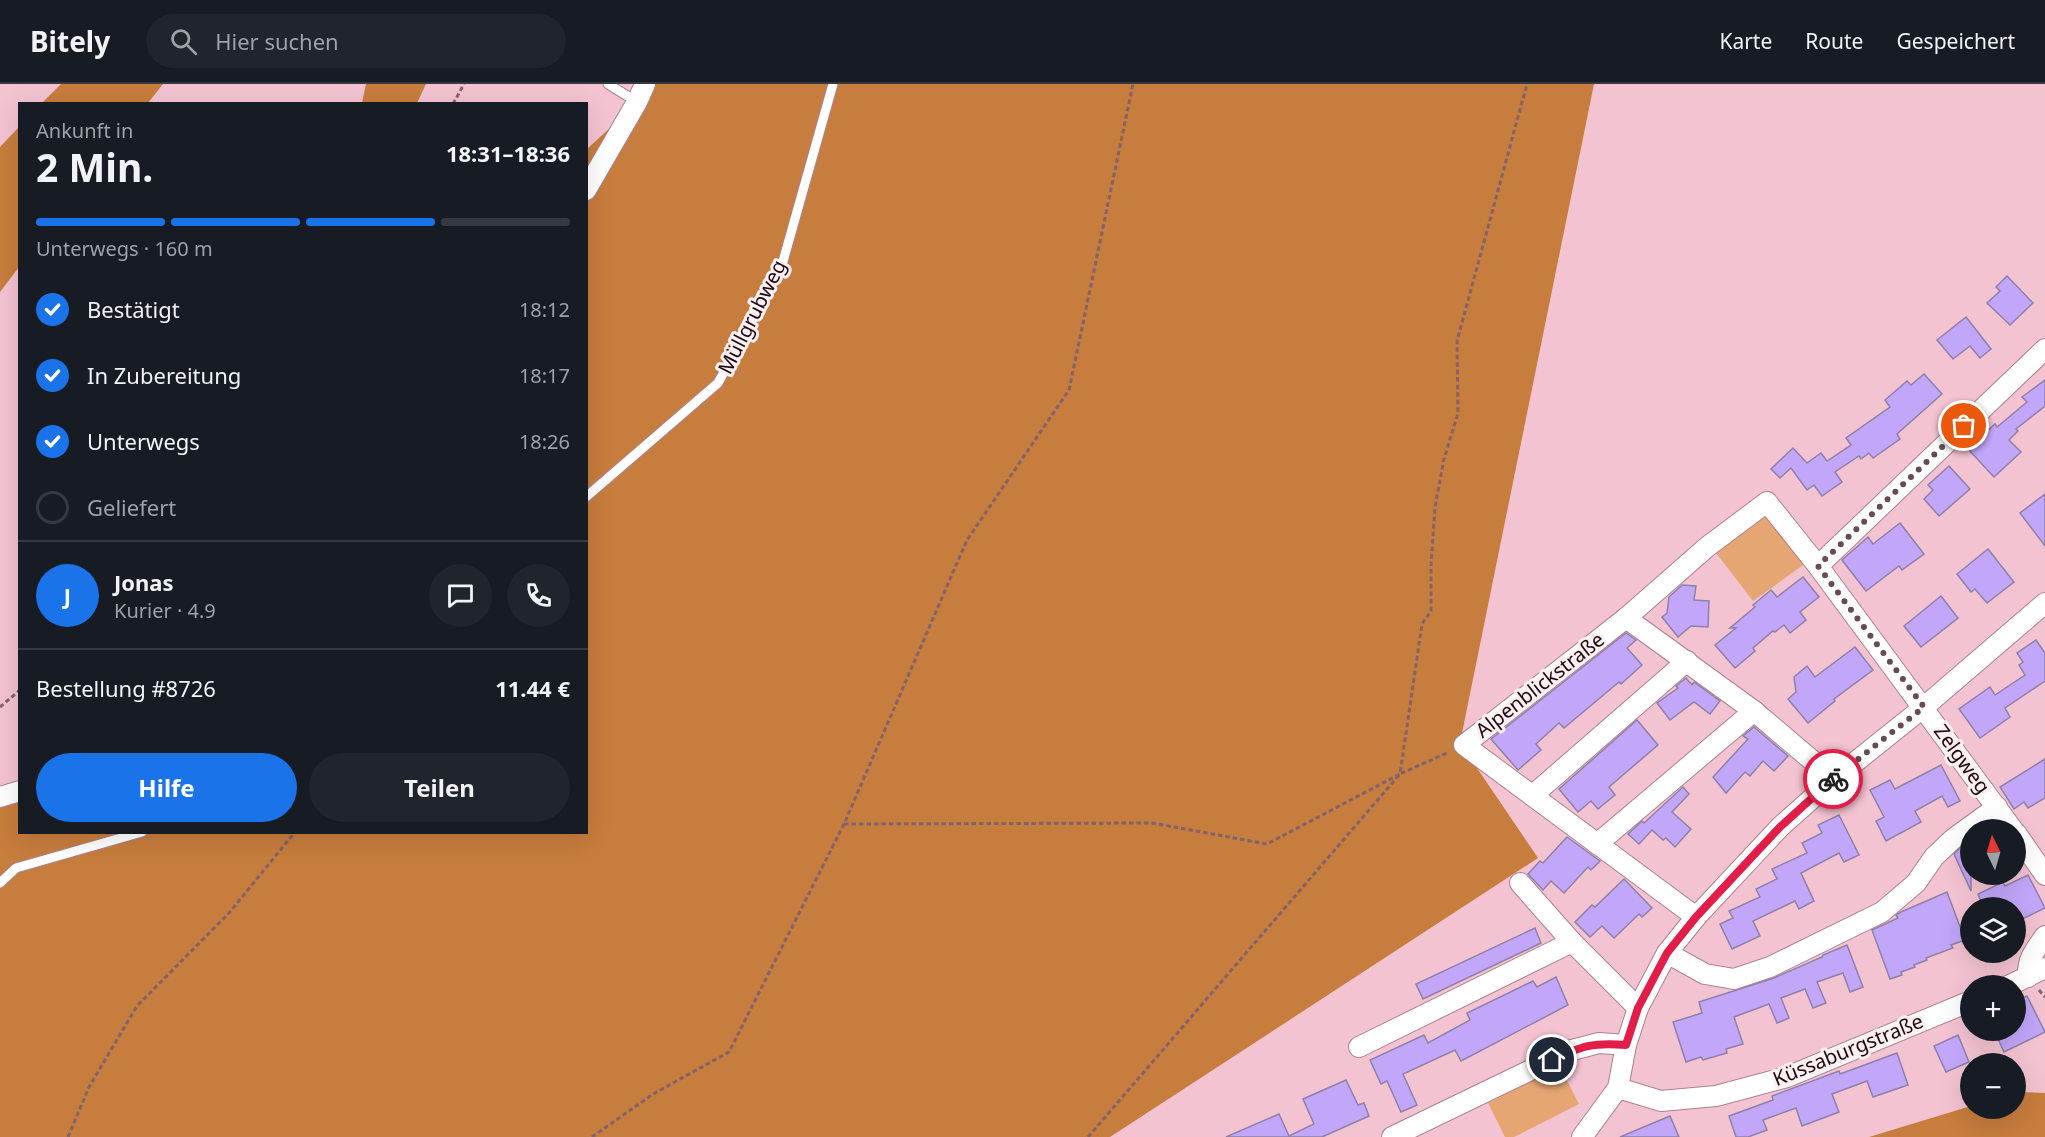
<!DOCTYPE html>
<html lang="de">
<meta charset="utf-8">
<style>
:root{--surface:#171b24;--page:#20242c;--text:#f1f3f6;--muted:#9ea1a6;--line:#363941;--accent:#1a73e8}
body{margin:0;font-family:"Noto Sans",sans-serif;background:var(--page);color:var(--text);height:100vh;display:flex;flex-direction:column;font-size:22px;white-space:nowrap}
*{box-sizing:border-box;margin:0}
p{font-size:20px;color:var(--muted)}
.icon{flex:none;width:33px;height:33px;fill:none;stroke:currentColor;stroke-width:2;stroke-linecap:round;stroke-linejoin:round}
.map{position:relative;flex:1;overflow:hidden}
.drawer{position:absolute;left:18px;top:18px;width:570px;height:732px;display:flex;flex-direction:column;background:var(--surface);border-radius:0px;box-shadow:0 6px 24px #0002}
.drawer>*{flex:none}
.needle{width:39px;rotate:355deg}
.fabs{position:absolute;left:1960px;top:735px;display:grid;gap:12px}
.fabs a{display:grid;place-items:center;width:66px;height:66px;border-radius:50%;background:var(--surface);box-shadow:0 6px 24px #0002;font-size:30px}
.pin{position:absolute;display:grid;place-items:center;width:51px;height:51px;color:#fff;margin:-26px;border:3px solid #fff;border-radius:50%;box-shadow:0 2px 6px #0007}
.courier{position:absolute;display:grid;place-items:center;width:60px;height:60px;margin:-30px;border:4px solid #e11d48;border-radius:50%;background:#fff;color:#222;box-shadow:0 2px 8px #0007}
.overview em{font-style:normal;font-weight:700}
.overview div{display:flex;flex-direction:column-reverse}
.overview{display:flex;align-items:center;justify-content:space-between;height:102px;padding:0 18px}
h1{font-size:39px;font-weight:700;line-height:45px}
.bar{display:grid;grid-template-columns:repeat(4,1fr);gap:9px 6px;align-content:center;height:72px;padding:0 18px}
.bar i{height:8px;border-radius:4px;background:var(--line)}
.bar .selected{background:var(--accent)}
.bar p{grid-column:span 4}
.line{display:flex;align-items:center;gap:15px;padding:0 18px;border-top:2px solid var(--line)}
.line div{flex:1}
.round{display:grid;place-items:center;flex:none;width:63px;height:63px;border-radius:32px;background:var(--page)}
ol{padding:0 18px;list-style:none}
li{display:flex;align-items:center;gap:18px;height:66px}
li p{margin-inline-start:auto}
li .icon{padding:6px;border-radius:50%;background:var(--accent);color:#fff;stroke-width:4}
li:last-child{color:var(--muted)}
li i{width:33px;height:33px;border:3px solid var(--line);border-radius:50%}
.button{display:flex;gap:12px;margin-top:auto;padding:12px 18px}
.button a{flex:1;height:69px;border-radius:36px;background:var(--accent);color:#fff;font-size:24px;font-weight:700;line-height:69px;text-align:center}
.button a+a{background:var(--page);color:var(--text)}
header{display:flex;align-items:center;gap:36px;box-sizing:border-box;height:84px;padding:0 30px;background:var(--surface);border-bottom:2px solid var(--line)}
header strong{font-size:28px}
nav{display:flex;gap:33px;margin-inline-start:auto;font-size:21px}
.search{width:420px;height:54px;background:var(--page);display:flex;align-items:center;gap:15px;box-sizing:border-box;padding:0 21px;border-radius:33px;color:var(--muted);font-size:22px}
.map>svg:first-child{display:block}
.green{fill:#e5a673}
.forest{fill:#c77d3d}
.building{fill:#c2a6fa;stroke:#8d81a8;stroke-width:1.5}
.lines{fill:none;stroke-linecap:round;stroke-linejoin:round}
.service-casing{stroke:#af818f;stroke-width:11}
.minor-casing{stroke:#af818f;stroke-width:22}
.path{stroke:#82626b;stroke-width:3;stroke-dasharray:4.5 3;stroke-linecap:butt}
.service{stroke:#fff;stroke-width:9}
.minor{stroke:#fff;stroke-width:20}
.done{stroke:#664b53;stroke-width:6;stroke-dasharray:0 10.8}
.route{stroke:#e11d48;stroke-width:8}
.labels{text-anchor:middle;stroke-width:6;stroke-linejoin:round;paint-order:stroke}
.street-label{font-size:20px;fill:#1a0a0f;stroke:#feeff3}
</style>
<header>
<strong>Bitely</strong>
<div class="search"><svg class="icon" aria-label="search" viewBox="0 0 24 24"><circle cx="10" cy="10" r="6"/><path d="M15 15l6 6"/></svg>Hier suchen</div>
<nav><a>Karte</a><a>Route</a><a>Gespeichert</a></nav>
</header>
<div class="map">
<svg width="2045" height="1053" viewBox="0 0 2045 1053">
<rect width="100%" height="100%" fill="#f4c3d1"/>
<!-- green -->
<g class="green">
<polygon points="1761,432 1769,433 1806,479 1753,517 1713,465"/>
<polygon points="1560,983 1579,1020 1514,1053 1505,1053 1488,1019"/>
</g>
<!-- forest -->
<g class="forest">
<polygon points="61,0 163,0 148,19 42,19"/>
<polygon points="366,0 426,0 417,19 362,19"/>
<polygon points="645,0 1594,0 1460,659 1538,774 1110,1053 0,1053 0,718 19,703 20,748 586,748 587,65 638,18"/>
<polygon points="19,43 19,183 0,208 0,63"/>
<polygon points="2016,1008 2045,1009 2045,1053 1869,1053 1971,1022 1971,1024 2016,1024"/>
</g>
<!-- building -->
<g class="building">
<polygon points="2007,192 2033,219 2010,241 1987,219 2000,207 1996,203"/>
<polygon points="1966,233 1991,265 1980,274 1970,262 1953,275 1937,256"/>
<polygon points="1924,290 1942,310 1897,350 1900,355 1873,374 1869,369 1861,375 1859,372 1835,388 1842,398 1822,412 1814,401 1807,406 1791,384 1780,394 1771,385 1793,364 1807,379 1821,369 1827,377 1851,361 1846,354 1890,323 1885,316 1907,297 1911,301"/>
<polygon points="2045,296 2045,322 2016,345 2018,347 2009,356 2021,368 1994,393 1968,365 1995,340 1997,343 2027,318 2022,313"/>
<polygon points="1949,382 1970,405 1939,432 1924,415 1933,406 1928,401"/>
<polygon points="2045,410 2045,462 2020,429"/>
<polygon points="1900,439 1924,470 1902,486 1899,482 1866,507 1842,476 1868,453 1873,460"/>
<polygon points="1988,465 2014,498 1987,519 1975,505 1971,508 1957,490"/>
<polygon points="1803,493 1819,513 1800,528 1806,536 1790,549 1784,541 1775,548 1773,547 1753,564 1755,567 1735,584 1715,561 1736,544 1730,544 1755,523 1753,521 1771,506 1777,513"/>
<polygon points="1682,501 1696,502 1694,516 1709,517 1708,543 1691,542 1678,553 1662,533 1667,529 1669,513"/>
<polygon points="1941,512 1958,534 1921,563 1904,542"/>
<polygon points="1626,549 1636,556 1627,564 1642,581 1621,600 1619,598 1564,644 1559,639 1536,660 1541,666 1518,686 1491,655"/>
<polygon points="2036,556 2045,569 2045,597 2005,624 2010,633 1980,654 1959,625 1990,603 1995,611 2025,591 2019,581 2023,578 2017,569"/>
<polygon points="1855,563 1873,586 1834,615 1835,617 1808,639 1788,615 1796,608 1794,593 1807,582 1815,593"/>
<polygon points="1686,594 1692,601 1694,598 1720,617 1710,630 1694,618 1670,636 1657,619 1678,604 1676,602"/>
<polygon points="1637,636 1658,661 1609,703 1615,711 1598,725 1591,717 1578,728 1559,705"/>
<polygon points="1754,643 1788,672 1774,687 1763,677 1750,692 1745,688 1726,709 1713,693 1748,655 1743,652"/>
<polygon points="2045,675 2045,714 2028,724 2024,718 2014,725 2000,703"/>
<polygon points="1941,681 1960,717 1948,723 1942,712 1915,727 1921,738 1886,757 1876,737 1884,733 1870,706 1890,696 1895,705"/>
<polygon points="1683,703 1689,710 1672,728 1691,745 1675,763 1666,754 1663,756 1652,746 1639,760 1628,750 1642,737 1644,739"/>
<polygon points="1839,731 1859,771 1844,778 1839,769 1801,789 1814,817 1799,825 1795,817 1753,837 1760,852 1732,865 1720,840 1733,834 1729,827 1760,813 1756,805 1777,795 1772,785 1807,769 1802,759 1822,749 1818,741"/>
<polygon points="1567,753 1600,777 1591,786 1588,783 1564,809 1551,797 1543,806 1528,790 1540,777 1543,779"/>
<polygon points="1971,760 1971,807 1954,770 1960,764"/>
<polygon points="2028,791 2045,824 2016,838 2016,824 1984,824 1978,810 2003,798 2005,802"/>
<polygon points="1624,795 1652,824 1642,833 1639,830 1614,854 1602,842 1590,853 1575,838 1592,821 1595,823"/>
<polygon points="1947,808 1965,856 1951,861 1953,864 1926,874 1927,876 1914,881 1915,883 1901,888 1902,891 1890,895 1872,846 1898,834 1896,831 1901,828"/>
<polygon points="1535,844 1541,859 1423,915 1416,900"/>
<polygon points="1847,861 1863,903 1850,908 1843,889 1817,898 1826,919 1813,924 1805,905 1781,914 1789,934 1777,939 1769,920 1734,933 1743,960 1726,965 1727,969 1703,976 1701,973 1686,978 1673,938 1702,929 1699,918 1774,894 1822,873 1823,871"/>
<polygon points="1556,893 1568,921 1461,977 1455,966 1403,990 1417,1021 1401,1028 1387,997 1381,1000 1370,976 1424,951 1428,959 1470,936 1467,929 1533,897 1537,903"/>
<polygon points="2027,912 2045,948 2004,968 1994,946 2016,946 2016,917"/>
<polygon points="1958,951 1969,978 1946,988 1934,962"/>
<polygon points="1897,969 1908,1001 1873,1013 1867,997 1832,1010 1839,1028 1802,1042 1796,1024 1763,1036 1767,1046 1748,1053 1736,1053 1729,1032 1773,1016 1772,1012 1839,987 1840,990"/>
<polygon points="1346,996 1358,1021 1364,1019 1369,1032 1322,1053 1226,1053 1279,1030 1289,1052 1314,1040 1303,1015"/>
<polygon points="1670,1032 1679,1053 1620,1053"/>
</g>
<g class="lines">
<!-- service casing -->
<g class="service-casing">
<g id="service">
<polyline points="608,0 637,18"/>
<polyline points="586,413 718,299 782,181 833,0"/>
<polyline points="0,799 16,784 142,748"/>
</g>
</g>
<!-- minor casing -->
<g class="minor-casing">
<g id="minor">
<polyline points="586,106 637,18 645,0"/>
<polyline points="1818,482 2045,265"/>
<polyline points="1626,534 1754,627 1834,695"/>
<polyline points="1533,711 1687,577"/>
<polyline points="0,713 20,707"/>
<polyline points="2016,749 2045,791"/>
<polyline points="1597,760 1754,627"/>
<polyline points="1520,799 1572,858 1638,924"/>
<polyline points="1696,833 1464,661 1626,534 1707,463 1767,418 1818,482 2013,746"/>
<polyline points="1667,869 1705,890 1734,895 1770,883 1882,828 1916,799 1934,773 1953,755 1997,723"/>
<path d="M2028,893C2027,875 2035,866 2045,852"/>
<polyline points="2008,902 2045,884"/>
<polyline points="1359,963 1572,858"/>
<polyline points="1618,1004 1661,1017 1716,1012 1787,993 1971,917"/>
<polyline points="1392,1053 1572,966 1599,959 1626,961"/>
<polyline points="1582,1053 1618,1004 1626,961 1638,924 1667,869 1696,833 1780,743 1834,695 1924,623 2045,519"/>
</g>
</g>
<!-- path -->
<g class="path">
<polyline points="453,20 464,0"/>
<polyline points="0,623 20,606"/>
<polyline points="844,740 1152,739 1267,760 1400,690 1422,540 1431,527 1431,482 1435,423 1444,375 1458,329 1457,257 1527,0"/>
<polyline points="2039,906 2045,913"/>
<polyline points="68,1053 89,1003 137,922 229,829 295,748"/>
<polyline points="592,1053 653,1010 729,968 844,740 967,456 1069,306 1133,0"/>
<polyline points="1088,1053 1400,690 1449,668"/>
</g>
<!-- service -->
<use href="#service" class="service"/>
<!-- minor -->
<use href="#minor" class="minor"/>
</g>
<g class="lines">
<!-- done -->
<polyline class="done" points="1833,695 1924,623 1818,482 1964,342"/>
<!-- route -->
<path class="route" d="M1552,976C1582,962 1593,958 1626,961L1638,924L1667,869L1696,833L1780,743L1833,695"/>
</g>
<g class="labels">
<!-- street labels -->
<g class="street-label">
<text transform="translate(752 233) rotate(-63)" y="7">Müllgrubweg</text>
<text transform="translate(1540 601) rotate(-38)" y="7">Alpenblickstraße</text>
<text transform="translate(1962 675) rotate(54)" y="7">Zelgweg</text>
<text transform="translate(1848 966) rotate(-22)" y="7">Küssaburgstraße</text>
</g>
</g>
</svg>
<div class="fabs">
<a><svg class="needle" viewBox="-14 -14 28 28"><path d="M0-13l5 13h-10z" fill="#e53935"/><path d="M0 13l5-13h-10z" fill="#9ea1a6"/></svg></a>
<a><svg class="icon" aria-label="layers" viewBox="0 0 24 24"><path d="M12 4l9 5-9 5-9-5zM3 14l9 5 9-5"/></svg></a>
<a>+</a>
<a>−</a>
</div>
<div class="pin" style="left:1964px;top:342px;background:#ea580c"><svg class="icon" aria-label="bag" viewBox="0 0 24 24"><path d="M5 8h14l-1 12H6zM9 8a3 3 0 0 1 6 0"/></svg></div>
<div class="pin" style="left:1552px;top:976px;background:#1f2937"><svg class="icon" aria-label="home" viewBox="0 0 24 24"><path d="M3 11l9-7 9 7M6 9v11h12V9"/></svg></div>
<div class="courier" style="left:1833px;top:695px"><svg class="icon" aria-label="bike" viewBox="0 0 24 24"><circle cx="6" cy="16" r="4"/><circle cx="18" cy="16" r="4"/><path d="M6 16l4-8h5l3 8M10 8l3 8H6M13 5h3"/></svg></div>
<section class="drawer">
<div class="overview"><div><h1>2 Min.</h1><p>Ankunft in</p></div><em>18:31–18:36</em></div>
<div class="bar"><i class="selected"></i><i class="selected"></i><i class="selected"></i><i></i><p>Unterwegs · 160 m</p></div>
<ol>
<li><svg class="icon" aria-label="check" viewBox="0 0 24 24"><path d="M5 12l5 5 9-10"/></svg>Bestätigt<p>18:12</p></li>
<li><svg class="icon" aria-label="check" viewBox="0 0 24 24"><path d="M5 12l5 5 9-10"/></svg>In Zubereitung<p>18:17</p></li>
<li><svg class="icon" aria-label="check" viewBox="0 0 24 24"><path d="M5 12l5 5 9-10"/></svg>Unterwegs<p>18:26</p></li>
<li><i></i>Geliefert</li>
</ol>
<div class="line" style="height:108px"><b class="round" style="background:var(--accent);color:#fff">J</b><div><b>Jonas</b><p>Kurier · 4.9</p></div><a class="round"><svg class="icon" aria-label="chat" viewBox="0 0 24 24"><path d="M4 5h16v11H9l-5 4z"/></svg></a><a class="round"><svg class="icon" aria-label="phone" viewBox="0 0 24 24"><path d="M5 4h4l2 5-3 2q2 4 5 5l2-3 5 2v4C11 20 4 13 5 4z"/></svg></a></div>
<div class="line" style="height:78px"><div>Bestellung #8726</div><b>11.44 €</b></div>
<div class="button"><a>Hilfe</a><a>Teilen</a></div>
</section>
</div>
